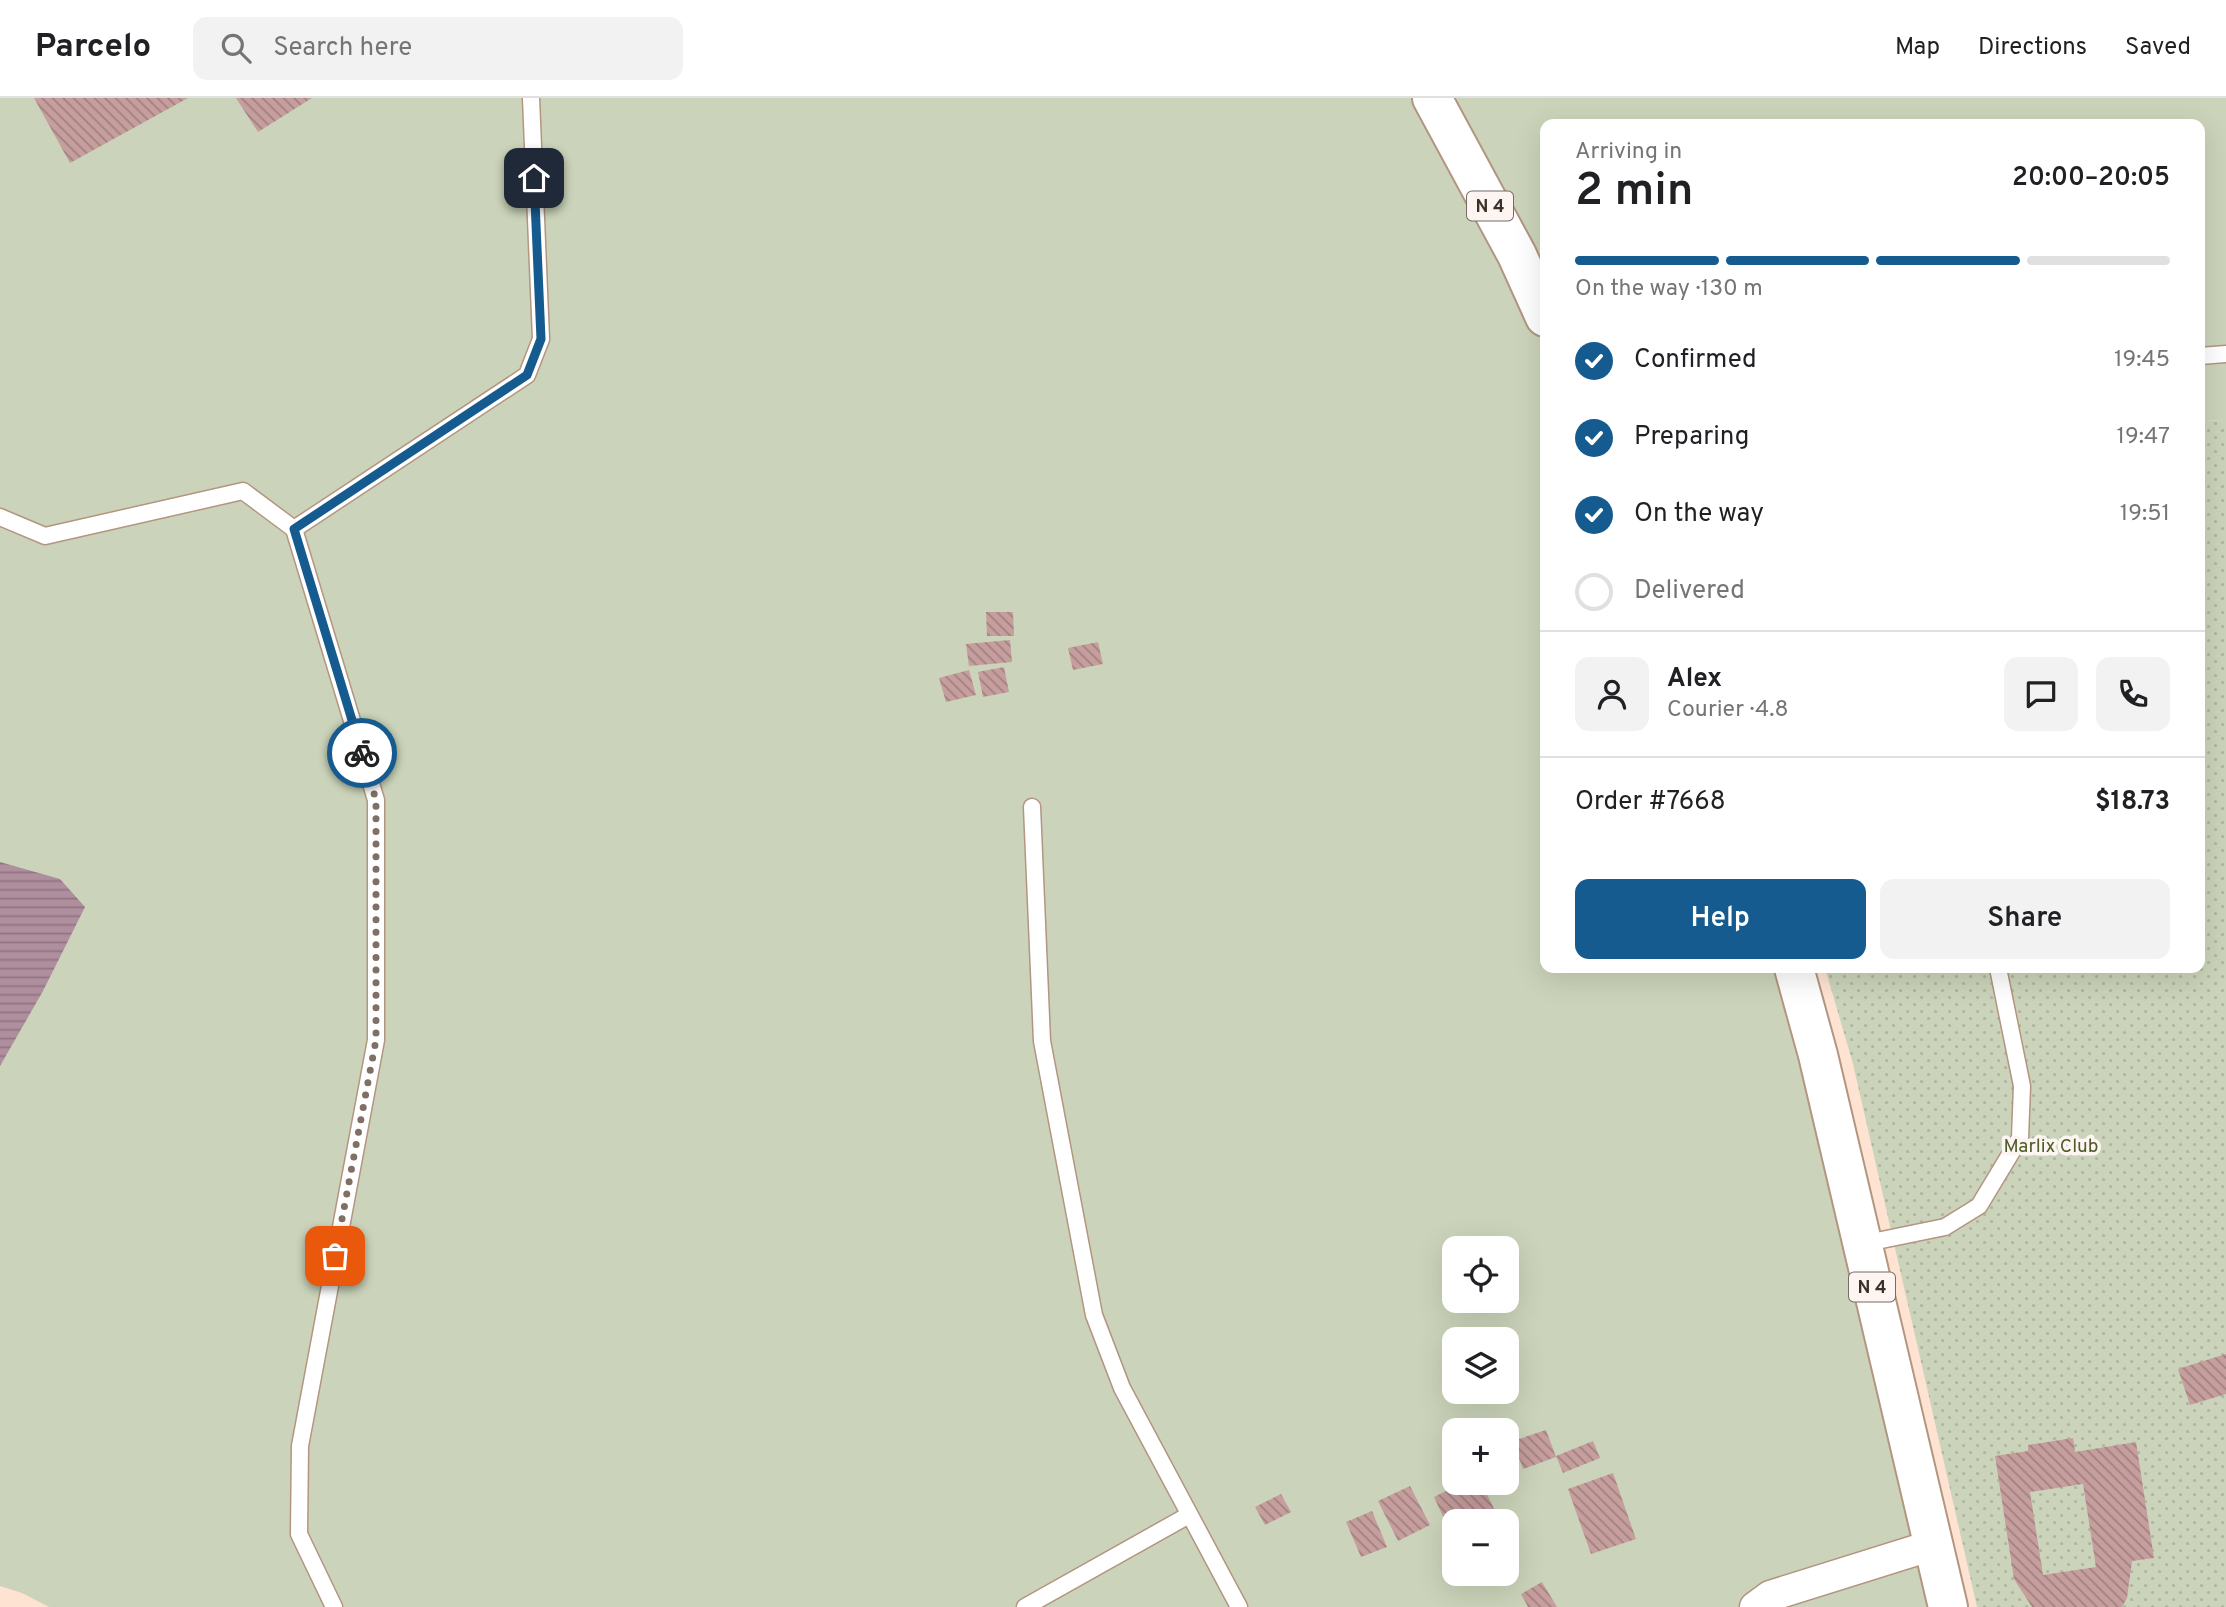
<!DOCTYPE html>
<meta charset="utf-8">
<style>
:root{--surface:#fff;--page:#f2f2f2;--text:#202124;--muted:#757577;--line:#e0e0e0;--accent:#165b8f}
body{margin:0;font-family:Overpass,sans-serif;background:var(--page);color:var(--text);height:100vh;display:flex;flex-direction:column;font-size:26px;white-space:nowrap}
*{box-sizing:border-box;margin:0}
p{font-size:23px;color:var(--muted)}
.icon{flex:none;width:38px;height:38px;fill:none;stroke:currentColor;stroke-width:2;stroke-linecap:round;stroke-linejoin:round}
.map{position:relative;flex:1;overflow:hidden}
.panel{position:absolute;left:1540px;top:21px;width:665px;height:854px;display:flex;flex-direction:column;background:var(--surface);border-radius:14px;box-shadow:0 7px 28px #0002}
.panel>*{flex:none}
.controls{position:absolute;left:1442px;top:1138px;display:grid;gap:14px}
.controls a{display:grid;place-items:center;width:77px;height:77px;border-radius:14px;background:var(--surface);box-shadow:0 7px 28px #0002;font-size:35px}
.pin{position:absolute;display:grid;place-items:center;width:60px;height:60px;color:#fff;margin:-30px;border-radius:14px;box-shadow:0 4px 10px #0006}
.courier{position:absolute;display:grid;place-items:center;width:70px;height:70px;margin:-35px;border:5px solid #165b8f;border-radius:50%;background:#fff;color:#222;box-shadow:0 2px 9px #0007}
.overview em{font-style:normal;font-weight:600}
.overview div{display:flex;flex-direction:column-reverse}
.overview{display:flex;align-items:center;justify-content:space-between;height:119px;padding:0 35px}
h1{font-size:46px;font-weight:600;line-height:52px}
.bar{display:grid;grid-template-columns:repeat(4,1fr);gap:10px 7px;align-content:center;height:84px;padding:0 35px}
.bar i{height:9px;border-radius:5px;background:var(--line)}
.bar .selected{background:var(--accent)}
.bar p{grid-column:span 4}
.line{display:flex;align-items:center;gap:18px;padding:0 35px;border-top:2px solid var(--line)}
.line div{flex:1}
.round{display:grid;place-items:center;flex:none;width:74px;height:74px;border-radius:14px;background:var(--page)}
ol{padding:0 35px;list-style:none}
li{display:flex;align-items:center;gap:21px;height:77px}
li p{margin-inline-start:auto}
li .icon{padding:7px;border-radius:50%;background:var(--accent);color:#fff;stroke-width:4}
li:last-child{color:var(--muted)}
li i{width:38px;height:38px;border:4px solid var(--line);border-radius:50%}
.primary-button{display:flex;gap:14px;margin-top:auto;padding:14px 35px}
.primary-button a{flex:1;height:80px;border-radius:14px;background:var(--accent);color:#fff;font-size:28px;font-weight:600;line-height:80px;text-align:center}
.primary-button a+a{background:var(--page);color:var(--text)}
header{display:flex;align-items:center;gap:42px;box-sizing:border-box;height:98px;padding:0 35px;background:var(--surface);border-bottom:2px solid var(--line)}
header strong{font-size:33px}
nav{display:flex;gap:38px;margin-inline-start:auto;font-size:24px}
.search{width:490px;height:63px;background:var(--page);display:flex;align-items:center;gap:18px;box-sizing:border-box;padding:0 24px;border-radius:14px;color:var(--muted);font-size:26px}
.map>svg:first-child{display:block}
.grass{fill:#cbd4ba;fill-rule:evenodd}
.park{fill:url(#park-dots)}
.water{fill:url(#water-rules)}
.building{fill:url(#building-back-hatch);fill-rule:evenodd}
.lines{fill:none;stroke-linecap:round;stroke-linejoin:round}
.lane-casing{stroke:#b39581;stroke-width:19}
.street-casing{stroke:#b39581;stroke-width:33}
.primary-casing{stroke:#b39581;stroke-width:42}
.lane{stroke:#fff;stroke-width:16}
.street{stroke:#fff;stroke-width:30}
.primary{stroke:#fff;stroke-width:38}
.done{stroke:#806f64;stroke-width:7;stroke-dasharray:0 12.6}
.route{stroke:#165b8f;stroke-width:9}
.labels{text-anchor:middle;stroke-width:7;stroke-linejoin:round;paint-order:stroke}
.shield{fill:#fcf5f1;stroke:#766b64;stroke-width:2}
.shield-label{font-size:18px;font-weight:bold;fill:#3c3028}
.park-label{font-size:19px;fill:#4f5c2a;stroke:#fcf5f1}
</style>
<header>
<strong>Parcelo</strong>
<div class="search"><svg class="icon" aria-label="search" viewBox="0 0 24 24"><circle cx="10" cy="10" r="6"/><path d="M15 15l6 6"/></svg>Search here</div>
<nav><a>Map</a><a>Directions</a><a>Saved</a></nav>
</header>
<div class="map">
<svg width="2226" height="1509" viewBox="0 0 2226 1509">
<defs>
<pattern id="park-dots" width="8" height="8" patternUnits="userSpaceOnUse" patternTransform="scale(1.75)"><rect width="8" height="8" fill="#cbd4ba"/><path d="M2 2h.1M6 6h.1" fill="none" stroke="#afb6a0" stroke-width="1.8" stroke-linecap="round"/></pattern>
<pattern id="water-rules" width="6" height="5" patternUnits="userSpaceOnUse" patternTransform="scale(1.75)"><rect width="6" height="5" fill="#af8e9e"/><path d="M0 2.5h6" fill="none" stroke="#907481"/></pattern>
<pattern id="building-back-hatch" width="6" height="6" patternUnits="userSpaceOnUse" patternTransform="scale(1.75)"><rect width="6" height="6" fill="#c59e9d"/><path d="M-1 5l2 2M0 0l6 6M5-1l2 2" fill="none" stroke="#a18180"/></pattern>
</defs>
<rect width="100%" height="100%" fill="#fee3d2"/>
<!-- grass -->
<path class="grass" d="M0,0H2226V322L2200,323V26H1545V870H1794L1948,1509H49L22,1495L0,1488ZM1454,1150H1507V1202H1454ZM1454,1241H1507V1293H1454ZM1454,1332H1507V1384H1454ZM1454,1423H1507V1475H1454Z"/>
<!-- park -->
<polygon class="park" points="2226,322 2226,1509 1977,1509 1853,966 1825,870 2200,870 2200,323"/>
<!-- water -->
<polygon class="water" points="0,764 60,781 85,809 43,893 0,968"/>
<!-- building -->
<g class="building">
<polygon points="34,0 188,0 70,65"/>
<polygon points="236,0 312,0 258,34"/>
<polygon points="986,514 1013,514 1014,538 987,538"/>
<polygon points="1010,542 1012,564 969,568 966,546"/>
<polygon points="1098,544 1103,566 1073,572 1068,550"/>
<polygon points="1004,569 1009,594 983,599 978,574"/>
<polygon points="969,572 976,597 946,604 939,580"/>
<polygon points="2226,1256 2226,1296 2190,1307 2178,1271"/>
<polygon points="1546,1332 1556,1359 1523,1371 1513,1343"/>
<path d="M2073,1340L2075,1354L2136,1344L2154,1460L2132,1463L2127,1500L2122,1509H2032L2014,1481L1995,1358L2028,1353V1347ZM2083,1386L2096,1469L2043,1477L2030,1394Z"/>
<polygon points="1593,1343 1600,1360 1563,1375 1556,1358"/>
<polygon points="1613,1375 1636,1441 1591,1456 1568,1391"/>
<polygon points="1464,1384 1481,1384 1500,1423 1454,1423 1454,1442 1434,1399"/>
<polygon points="1410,1388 1430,1427 1398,1443 1378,1403"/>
<polygon points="1281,1396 1291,1414 1265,1427 1255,1409"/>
<polygon points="1372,1413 1387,1449 1361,1459 1346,1424"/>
<polygon points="1542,1484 1557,1509 1528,1509 1521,1496"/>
</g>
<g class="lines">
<!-- lane casing -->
<g class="lane-casing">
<g id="lane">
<polyline points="2200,258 2226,256"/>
<polyline points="0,419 45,438 243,393 294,431 376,702 376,942 300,1348 299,1436 334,1509"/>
<polyline points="294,431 527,277 541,241 531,0"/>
<polyline points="1032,709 1042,943 1094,1217 1122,1290 1239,1509"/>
<polyline points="1862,1146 1945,1129 1979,1108 2020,1040 2022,988 1998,870"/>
<polyline points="1025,1509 1189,1417"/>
</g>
</g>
<!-- street casing -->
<g class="street-casing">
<polyline id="street" points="1755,1509 1770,1498 1933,1447"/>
</g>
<!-- primary casing -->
<g class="primary-casing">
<g id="primary">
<polyline points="1432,0 1517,157 1545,219"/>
<polyline points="1794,870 1818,957 1948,1509"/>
</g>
</g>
<!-- lane -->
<use href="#lane" class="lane"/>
<!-- street -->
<use href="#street" class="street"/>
<!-- primary -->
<use href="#primary" class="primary"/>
</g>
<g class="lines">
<!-- done -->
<polyline class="done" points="335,1158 376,942 376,702 362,655"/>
<!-- route -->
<polyline class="route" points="362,655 294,431 527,277 541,241 534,80"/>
</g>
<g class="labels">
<!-- shield labels -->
<g class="shield">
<rect x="1467" y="93.5" width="46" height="29" rx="5"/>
<rect x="1849" y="1174.5" width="46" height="29" rx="5"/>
</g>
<g class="shield-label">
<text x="1490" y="114">N 4</text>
<text x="1872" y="1195">N 4</text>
</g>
<!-- park labels -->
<g class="park-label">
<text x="2051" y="1054">Marlix Club</text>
</g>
</g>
</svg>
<div class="controls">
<a><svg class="icon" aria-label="locate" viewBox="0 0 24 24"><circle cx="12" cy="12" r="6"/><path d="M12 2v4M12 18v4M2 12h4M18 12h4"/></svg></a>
<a><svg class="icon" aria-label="layers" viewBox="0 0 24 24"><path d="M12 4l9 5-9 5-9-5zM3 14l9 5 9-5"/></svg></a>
<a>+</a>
<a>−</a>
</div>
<div class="pin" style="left:335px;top:1158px;background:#ea580c"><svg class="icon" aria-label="bag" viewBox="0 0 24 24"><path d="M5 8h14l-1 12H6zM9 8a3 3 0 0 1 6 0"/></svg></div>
<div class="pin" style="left:534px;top:80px;background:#1f2937"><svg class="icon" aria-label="home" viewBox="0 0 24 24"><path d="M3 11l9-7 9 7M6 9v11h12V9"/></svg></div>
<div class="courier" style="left:362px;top:655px"><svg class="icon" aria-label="bike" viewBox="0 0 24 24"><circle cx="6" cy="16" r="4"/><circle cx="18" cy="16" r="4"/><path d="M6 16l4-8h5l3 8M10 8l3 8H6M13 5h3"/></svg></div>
<section class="panel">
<div class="overview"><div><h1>2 min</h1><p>Arriving in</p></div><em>20:00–20:05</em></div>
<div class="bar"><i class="selected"></i><i class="selected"></i><i class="selected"></i><i></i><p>On the way · 130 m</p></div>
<ol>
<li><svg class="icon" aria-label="check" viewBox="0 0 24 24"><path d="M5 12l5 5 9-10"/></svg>Confirmed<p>19:45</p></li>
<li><svg class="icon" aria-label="check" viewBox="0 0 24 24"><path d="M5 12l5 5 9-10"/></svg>Preparing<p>19:47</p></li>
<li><svg class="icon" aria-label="check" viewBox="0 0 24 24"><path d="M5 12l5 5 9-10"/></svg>On the way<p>19:51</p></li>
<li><i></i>Delivered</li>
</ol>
<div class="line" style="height:126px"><a class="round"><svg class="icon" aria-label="person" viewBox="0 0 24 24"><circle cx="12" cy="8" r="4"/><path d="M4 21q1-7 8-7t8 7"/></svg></a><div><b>Alex</b><p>Courier · 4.8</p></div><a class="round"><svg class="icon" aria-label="chat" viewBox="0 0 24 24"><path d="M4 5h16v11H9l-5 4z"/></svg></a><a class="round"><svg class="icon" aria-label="phone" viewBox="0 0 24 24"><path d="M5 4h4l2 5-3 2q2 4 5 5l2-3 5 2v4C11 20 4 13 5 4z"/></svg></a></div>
<div class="line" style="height:91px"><div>Order #7668</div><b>$18.73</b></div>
<div class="primary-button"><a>Help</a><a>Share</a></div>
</section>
</div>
